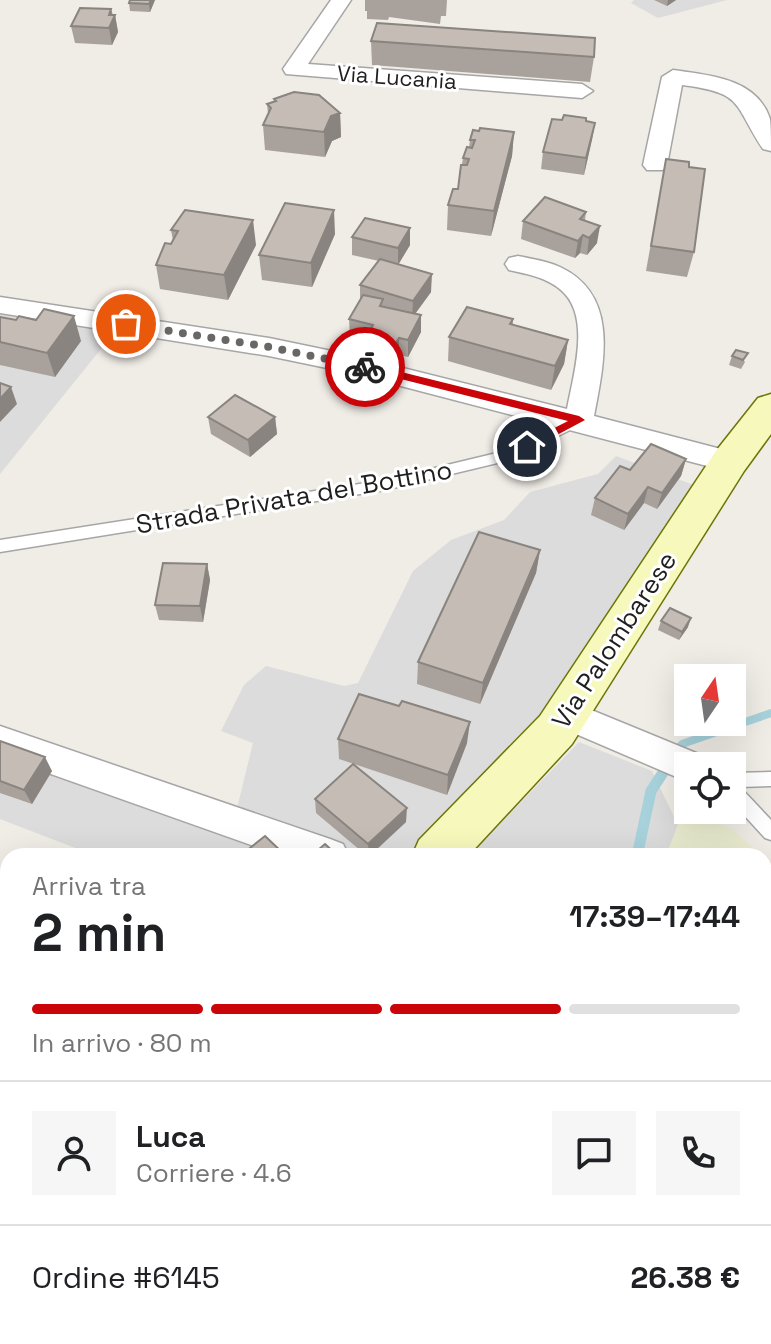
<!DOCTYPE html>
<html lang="it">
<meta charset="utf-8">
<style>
:root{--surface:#fff;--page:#f6f6f6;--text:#202124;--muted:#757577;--line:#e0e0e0;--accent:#ca0408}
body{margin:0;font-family:"Space Grotesk",sans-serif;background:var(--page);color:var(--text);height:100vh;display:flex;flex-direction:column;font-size:30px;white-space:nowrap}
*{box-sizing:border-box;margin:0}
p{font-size:26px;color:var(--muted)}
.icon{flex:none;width:44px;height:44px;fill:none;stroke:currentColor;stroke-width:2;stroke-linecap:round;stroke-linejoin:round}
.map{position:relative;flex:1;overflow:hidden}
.panel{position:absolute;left:0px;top:848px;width:772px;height:496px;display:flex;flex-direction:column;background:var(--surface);border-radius:24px 24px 0 0;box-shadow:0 8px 32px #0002}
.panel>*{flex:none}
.needle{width:52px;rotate:13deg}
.tools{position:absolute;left:674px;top:664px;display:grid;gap:16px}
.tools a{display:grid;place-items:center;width:72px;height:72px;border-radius:0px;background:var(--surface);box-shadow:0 8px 32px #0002;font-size:40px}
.pin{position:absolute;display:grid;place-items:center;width:68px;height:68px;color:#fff;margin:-34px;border:4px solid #fff;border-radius:50%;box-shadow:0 2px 8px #0007}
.courier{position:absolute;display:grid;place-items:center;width:80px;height:80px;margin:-40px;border:6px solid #ca0408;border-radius:50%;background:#fff;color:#222;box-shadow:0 2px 10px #0007}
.head em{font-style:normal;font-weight:700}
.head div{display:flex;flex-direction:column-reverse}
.head{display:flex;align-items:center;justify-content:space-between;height:136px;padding:0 32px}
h1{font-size:52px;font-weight:700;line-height:60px}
.bar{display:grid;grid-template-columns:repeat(4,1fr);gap:12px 8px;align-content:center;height:96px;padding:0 32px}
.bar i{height:10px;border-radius:6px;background:var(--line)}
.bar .on{background:var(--accent)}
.bar p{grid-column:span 4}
.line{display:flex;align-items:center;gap:20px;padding:0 32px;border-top:2px solid var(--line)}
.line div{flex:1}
.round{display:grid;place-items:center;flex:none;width:84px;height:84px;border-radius:0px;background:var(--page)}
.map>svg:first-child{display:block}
.residential{fill:#dddcdc}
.farmland{fill:#eceed1}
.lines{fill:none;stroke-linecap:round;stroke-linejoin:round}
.stream-far1{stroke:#a7d2dc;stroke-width:8}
.stream{stroke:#a7d2dc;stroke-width:11}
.service-casing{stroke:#a6a6a6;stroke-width:3}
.minor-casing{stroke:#a6a6a6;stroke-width:3}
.secondary-casing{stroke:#6c7507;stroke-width:3}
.service{fill:#fff;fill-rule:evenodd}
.minor{fill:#fff;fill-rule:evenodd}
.secondary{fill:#f7f8bb;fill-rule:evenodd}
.wall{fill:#a9a29c}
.shaded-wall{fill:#89847f}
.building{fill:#c4bcb5;stroke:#89847f;stroke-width:2}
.route{fill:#ca0408}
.done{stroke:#686765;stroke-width:8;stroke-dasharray:0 14.4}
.labels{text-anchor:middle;stroke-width:6;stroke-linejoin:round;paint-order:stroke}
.far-street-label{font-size:22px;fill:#1f1f1f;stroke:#fff}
.street-label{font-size:26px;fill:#1f1f1f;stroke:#fff}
</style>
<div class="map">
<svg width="771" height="1344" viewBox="0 0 771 1344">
<rect width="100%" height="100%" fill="#f0ece6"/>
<!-- residential -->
<g class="residential">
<polygon points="634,0 727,0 658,18 631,3"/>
<polygon points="0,313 117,329 0,474"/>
<polygon points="616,456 699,487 536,727 409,856 96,856 0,819 0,729 237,808 253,743 221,731 244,685 266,666 344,686 358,683 413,571 451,540 504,520 530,492 598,474"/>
<polygon points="579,742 652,771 678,825 666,856 469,856"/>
<polygon points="0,908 8,911 8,1261 0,1269"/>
<polygon points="14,1336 415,1336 412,1344 6,1344"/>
</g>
<!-- farmland -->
<g class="farmland">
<polygon points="697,812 733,830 762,856 666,856 678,825"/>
<polygon points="764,858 771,865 771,1344 412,1344 415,1336 764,1336"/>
</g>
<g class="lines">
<!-- stream-far1 -->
<polyline class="stream-far1" points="669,764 682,744 771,713"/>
<!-- stream -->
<g class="stream">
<polyline points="637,856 651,791 670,762"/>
<polyline points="452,1344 453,1336"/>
</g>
<!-- service casing -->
<g class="service-casing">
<g id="service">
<polygon points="579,415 584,417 584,423 510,460 385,490 0,552 0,540 385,480 501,452"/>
<polygon points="771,772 771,786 740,787 771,820 771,840 765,838 732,802 732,773"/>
</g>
</g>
<!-- minor casing -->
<g class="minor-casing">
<g id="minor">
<polygon points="331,0 351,0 308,64 582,84 593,91 582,98 286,74 283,69"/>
<path d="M673,70C708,75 757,78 770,119C771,128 771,141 771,151L763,149C733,104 745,93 682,85L667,165L663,170H647L643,165L662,77Z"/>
<path d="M518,256C532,259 547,261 560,267C620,295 604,363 594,416L740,454L745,461L740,468L730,472L351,373L269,356L0,313V297L269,338L351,355L567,409C573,376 592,316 561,290C546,277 527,274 509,270L505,264L509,258Z"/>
<polygon points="567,700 701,755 706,766 688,766 688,782 555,725 550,715 555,705"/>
<polygon points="0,726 330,839 343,844 349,856 282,856 0,756"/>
</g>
</g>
<!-- secondary casing -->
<g class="secondary-casing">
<g id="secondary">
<polygon points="771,394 771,434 744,471 572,744 468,856 412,856 419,840 540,716 716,451 758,398"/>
<polygon points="8,1267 8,1332 0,1335 0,1270"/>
</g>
</g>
<!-- service -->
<use href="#service" class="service"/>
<!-- minor -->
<use href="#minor" class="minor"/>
<!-- secondary -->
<use href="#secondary" class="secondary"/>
</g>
<!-- wall -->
<g class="wall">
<polygon points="155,0 150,12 130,11 129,3"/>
<polygon points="365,0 447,0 446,16 441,16 440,24 389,17 388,20 367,19 367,11 365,11"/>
<polygon points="654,0 676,0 667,6"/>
<polygon points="111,9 113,15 115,15 118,32 112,45 75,43 71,26"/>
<polygon points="371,41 594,57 590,82 372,65"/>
<polygon points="274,99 340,113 341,137 332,141 325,157 265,150 263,125 268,114 267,104 274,101"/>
<polygon points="586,121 595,123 584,175 541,169 543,152"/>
<polygon points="514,132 512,156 491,236 447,230 448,205 458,189 463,158 469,148 470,140"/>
<polygon points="666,159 689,167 694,252 687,277 646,271"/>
<polygon points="586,212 585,220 597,243 587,255 580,253 575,258 521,239 523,221"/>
<polygon points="171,230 256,245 228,300 160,289 156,265 173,241"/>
<polygon points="335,234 312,287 262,280 259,255"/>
<polygon points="352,237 410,245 398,265 431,292 415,314 421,332 408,357 399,355 396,361 367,354 367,341 350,337 349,319 360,300 360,285 379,261 352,255"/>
<polygon points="0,317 81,341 55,377 0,365"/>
<polygon points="513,319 513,325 568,340 564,364 551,390 448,361 449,337"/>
<polygon points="736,350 745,362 741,369 729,365 732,356"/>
<polygon points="208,417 275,417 277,434 250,457 211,434"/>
<polygon points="686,459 681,476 657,509 644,503 624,530 591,515 595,498 630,470"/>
<polygon points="540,550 536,573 480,704 417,684 418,662"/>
<polygon points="207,564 210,580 203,622 159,620 155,605"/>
<polygon points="661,621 688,627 679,640 658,630"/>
<polygon points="399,706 467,743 447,795 339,759 338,739"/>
<polygon points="0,741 52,771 32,804 0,793"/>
<polygon points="315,799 406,822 370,856 367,856 316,813"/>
</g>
<!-- shaded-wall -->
<g class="shaded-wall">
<polygon points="151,0 155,0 150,12 149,4"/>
<polygon points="668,0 676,0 667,6"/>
<polygon points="111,9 113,19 115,15 118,32 112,45 109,28 109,15"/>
<polygon points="340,113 341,137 332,141 325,157 324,132 331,116"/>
<polygon points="595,123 592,140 584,175 586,158"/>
<polygon points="514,132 512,156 491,236 494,211"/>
<polygon points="334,210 335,234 312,287 311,263"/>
<polygon points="253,220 256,245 228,300 224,275"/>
<polygon points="600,226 597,243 587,255 589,238"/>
<polygon points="410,228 410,245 398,265 398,248"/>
<polygon points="583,235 580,253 575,258 578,241"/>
<polygon points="432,274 431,292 412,318 413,301"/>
<polygon points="421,315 421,332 408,357 408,340"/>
<polygon points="74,316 81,341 55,377 47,353"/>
<polygon points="399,338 399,355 396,361 396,343"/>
<polygon points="568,340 564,364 551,390 555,366"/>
<polygon points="11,387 17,404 0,422 0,399"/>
<polygon points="275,417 277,434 250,457 248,440"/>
<polygon points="686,459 681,476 657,509 662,493"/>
<polygon points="648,487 644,503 624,530 628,514"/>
<polygon points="540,550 536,573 480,704 483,683"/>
<polygon points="207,564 210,580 203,622 200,606"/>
<polygon points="691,618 688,627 679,640 682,632"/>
<polygon points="470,722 467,743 447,795 448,775"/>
<polygon points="45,757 52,771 32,804 24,790"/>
<polygon points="407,808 406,822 369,856 368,844"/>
<polygon points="116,1336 120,1336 126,1344 122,1344"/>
</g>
<!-- building -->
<g class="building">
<polygon points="130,0 151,0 149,4 129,3"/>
<polygon points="80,8 111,9 109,15 115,15 109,28 71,26"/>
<polygon points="377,23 595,38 594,57 371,41"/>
<polygon points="294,92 319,95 340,113 331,116 324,132 263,125 271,108 267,104 276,101 274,99"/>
<polygon points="564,115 586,118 586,121 595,123 586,158 543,152 552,119 562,120"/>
<polygon points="480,128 514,132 494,211 448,205 453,189 458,189 461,165 467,165 469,159 463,158 467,147 472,148 475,140 470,140 473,130 479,131"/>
<polygon points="666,159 689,162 689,167 705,169 694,252 651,246"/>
<polygon points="545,197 586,212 580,219 600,226 589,238 583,235 578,241 523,221"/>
<polygon points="285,203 334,210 311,263 259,255"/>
<polygon points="185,210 253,220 224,275 156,265 165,243 171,244 178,231 171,230"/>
<polygon points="365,218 410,228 398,248 352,237"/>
<polygon points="380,259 432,274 413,301 360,285"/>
<polygon points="363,295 383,299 380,306 421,315 408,340 399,338 396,343 367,337 373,325 349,319"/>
<polygon points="467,307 513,319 510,324 568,340 555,366 449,337"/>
<polygon points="44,309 74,316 47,353 0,342 0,317 16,320 19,316 36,320"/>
<polygon points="736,350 748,353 743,360 732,356"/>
<polygon points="0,383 11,387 0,399"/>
<polygon points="235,395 275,417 248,440 208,417"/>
<polygon points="651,444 686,459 662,493 648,487 628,514 595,498 620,466 630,470"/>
<polygon points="479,532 540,550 483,683 418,662"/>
<polygon points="163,563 207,564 200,606 155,605"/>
<polygon points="670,608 691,618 682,632 661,621"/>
<polygon points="359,694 399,706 402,701 470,722 448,775 338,739"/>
<polygon points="0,741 45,757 24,790 0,781"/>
<polygon points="353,764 407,808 368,844 315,799"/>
<polygon points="265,836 286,856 240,856"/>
<polygon points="325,844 338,856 311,856"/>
<polygon points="67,1336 116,1336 122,1344 59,1344"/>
</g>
<!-- route -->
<polygon class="route" points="365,363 579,416 585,420 527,451 523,450 523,444 568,421 361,369 359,367"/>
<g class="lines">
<!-- done -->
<polyline class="done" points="126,324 269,347 365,367"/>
</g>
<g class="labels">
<!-- far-street labels -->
<g class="far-street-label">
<text transform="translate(397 77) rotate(4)" y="8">Via Lucania</text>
</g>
<!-- street labels -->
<g class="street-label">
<text transform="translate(294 497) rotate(-10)" y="9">Strada Privata del Bottino</text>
<text transform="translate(614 640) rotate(-57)" y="9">Via Palombarese</text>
</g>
</g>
</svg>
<div class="tools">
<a><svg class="needle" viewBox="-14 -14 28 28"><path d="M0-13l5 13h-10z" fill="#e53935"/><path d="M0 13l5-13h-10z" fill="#757577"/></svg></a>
<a><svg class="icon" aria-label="locate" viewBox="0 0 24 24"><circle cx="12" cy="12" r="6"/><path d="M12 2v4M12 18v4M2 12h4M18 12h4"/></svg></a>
</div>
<div class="pin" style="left:126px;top:324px;background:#ea580c"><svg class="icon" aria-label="bag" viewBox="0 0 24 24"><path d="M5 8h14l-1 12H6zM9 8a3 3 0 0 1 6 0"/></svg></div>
<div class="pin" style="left:527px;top:447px;background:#1f2937"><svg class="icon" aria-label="home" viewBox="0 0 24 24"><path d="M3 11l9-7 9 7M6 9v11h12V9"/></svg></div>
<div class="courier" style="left:365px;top:367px"><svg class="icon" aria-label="bike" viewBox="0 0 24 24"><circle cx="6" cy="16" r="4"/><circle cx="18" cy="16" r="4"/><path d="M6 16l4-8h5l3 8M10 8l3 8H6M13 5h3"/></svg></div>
<section class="panel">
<div class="head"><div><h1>2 min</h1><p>Arriva tra</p></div><em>17:39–17:44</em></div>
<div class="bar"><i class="on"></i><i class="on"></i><i class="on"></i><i></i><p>In arrivo · 80 m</p></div>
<div class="line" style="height:144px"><a class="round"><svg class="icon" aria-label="person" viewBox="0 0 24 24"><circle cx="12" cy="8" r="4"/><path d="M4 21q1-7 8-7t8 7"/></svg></a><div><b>Luca</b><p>Corriere · 4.6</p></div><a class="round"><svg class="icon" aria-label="chat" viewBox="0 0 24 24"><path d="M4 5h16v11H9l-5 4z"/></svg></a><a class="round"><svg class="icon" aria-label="phone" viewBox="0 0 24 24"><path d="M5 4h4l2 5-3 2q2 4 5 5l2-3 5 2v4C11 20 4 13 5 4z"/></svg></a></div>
<div class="line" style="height:104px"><div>Ordine #6145</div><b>26.38 €</b></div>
</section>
</div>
